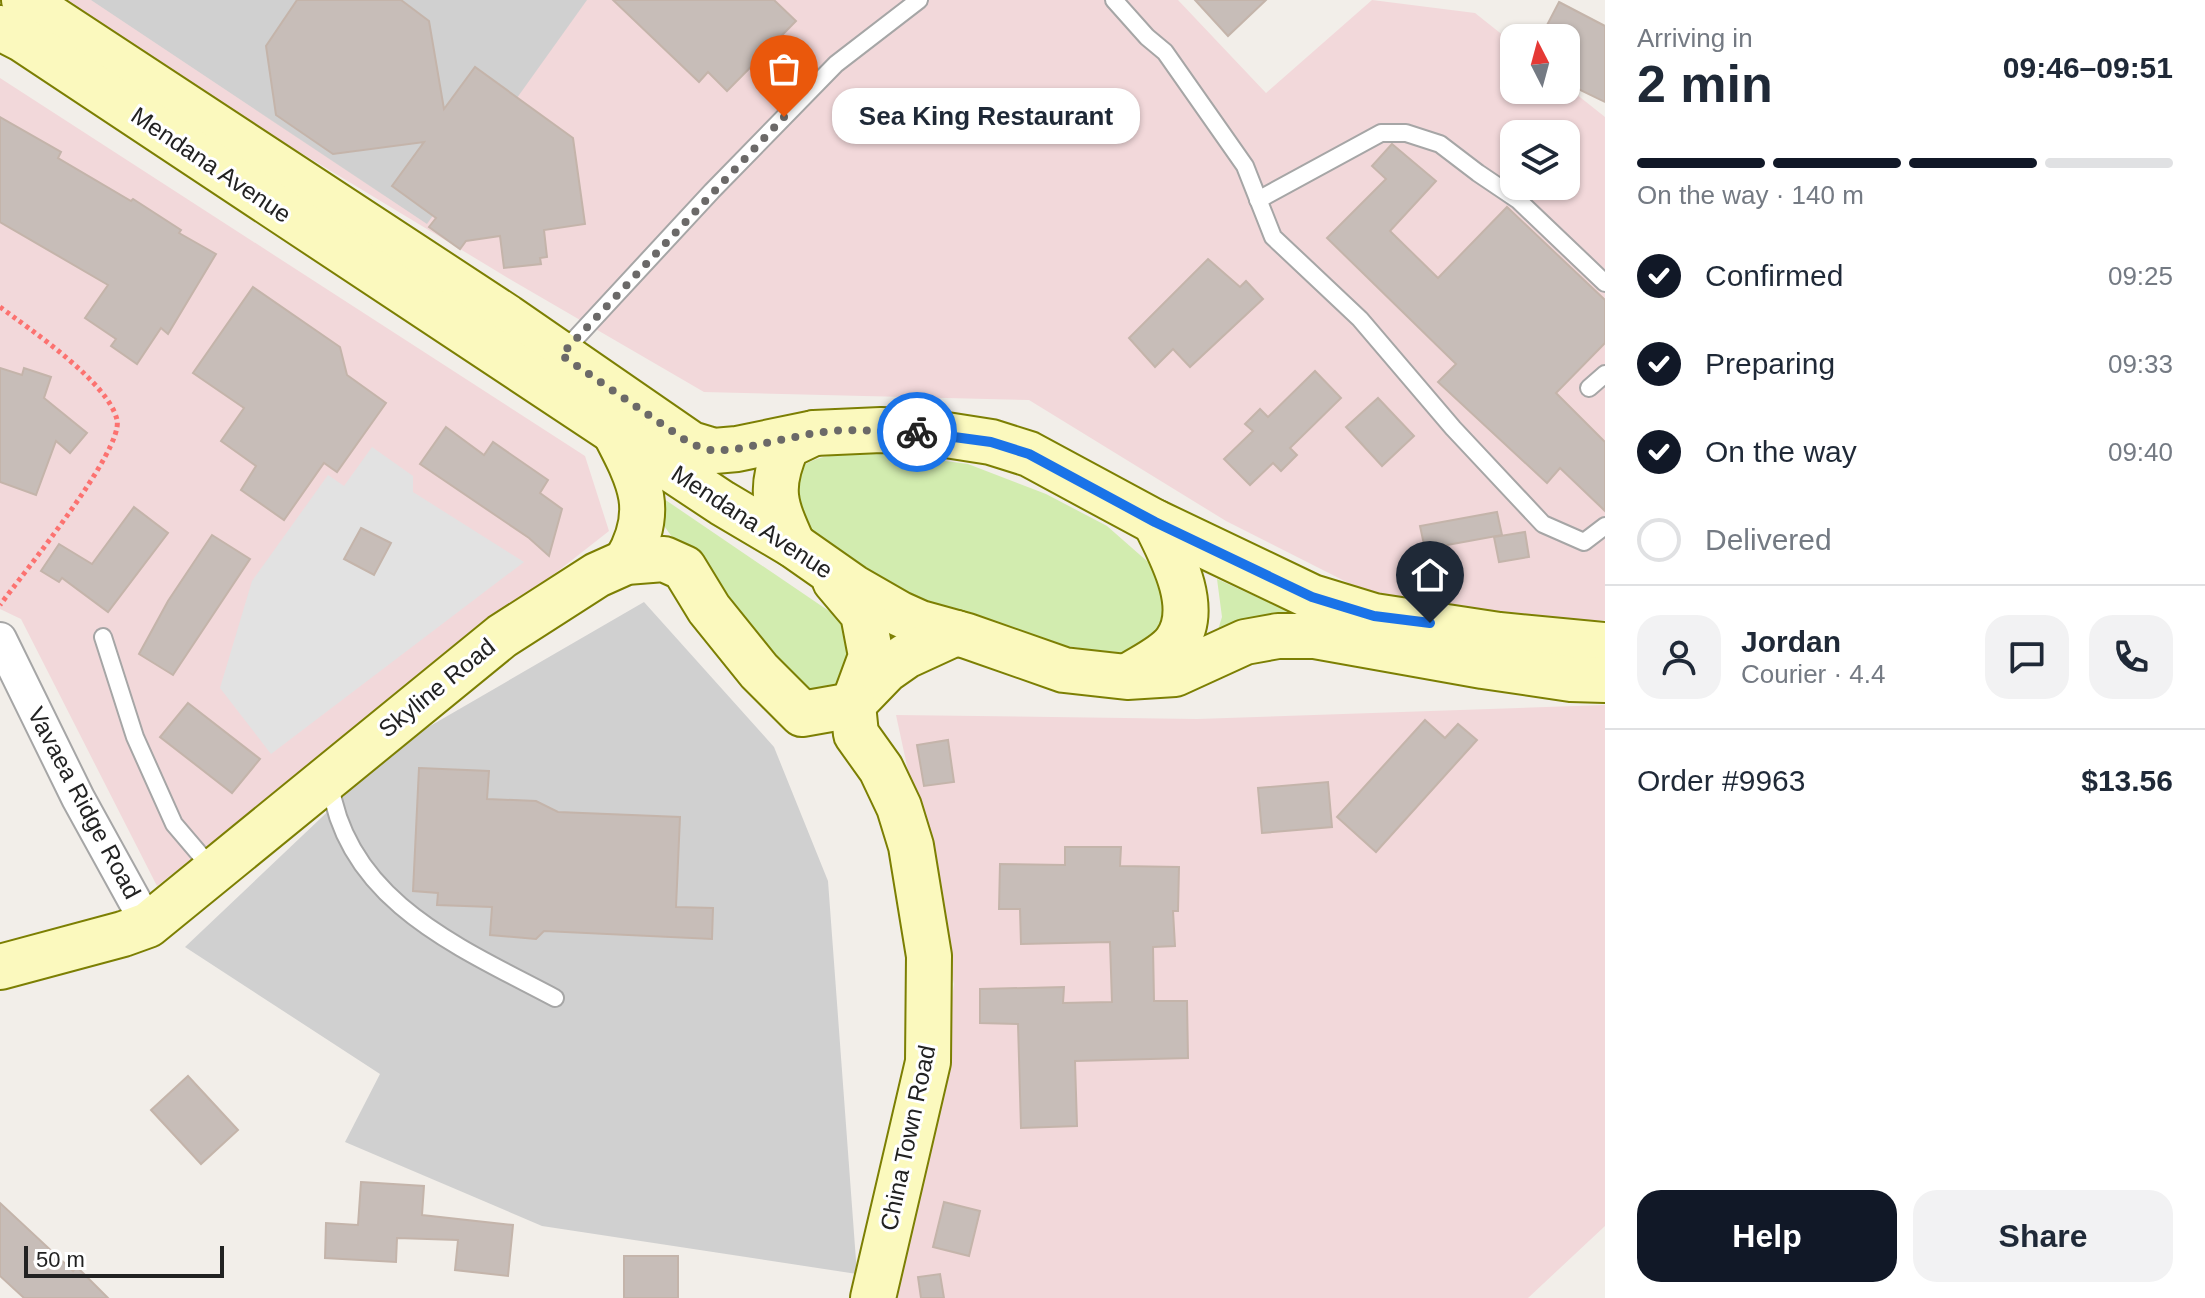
<!DOCTYPE html>
<meta charset="utf-8">
<style>
:root{--surface:#fff;--page:#f2f2f3;--text:#1f2937;--muted:#747a83;--line:#e0e1e3;--accent:#111827}
body{margin:0;font-family:Helvetica,sans-serif;background:var(--page);color:var(--text);height:100vh;display:flex;flex-direction:column;font-size:30px;white-space:nowrap}
*{box-sizing:border-box;margin:0}
p{font-size:26px;color:var(--muted)}
.icon{flex:none;width:44px;height:44px;fill:none;stroke:currentColor;stroke-width:2;stroke-linecap:round;stroke-linejoin:round}
.map{position:relative;flex:1;overflow:hidden}
.details{display:flex;flex-direction:column;background:var(--surface);width:600px}
.details>*{flex:none}
.needle{width:52px;rotate:354deg}
.buttons{position:absolute;left:1500px;top:24px;display:grid;gap:16px}
.buttons a{display:grid;place-items:center;width:80px;height:80px;border-radius:16px;background:var(--surface);box-shadow:0 2px 6px #0004;font-size:40px}
.scale{position:absolute;left:24px;bottom:20px;width:200px;box-sizing:border-box;padding-left:8px;border:4px solid #222;border-top:0;font-size:22px;line-height:28px;white-space:nowrap;color:#222;-webkit-text-stroke:6px #fff;paint-order:stroke}
.pin{position:absolute;display:grid;place-items:center;width:68px;height:68px;color:#fff;margin:-82px -34px;border-radius:50% 50% 50% 0;rotate:-45deg;box-shadow:0 0 8px #0007}
.pin .icon{rotate:45deg}
.courier{position:absolute;display:grid;place-items:center;width:80px;height:80px;margin:-40px;border:6px solid #1a73e8;border-radius:50%;background:#fff;color:#222;box-shadow:0 2px 10px #0007}
.bubble{position:absolute;height:56px;border-radius:24px;background:var(--surface);box-shadow:0 2px 6px #0004;font-size:26px;font-weight:700;line-height:56px;text-align:center}
.summary em{font-style:normal;font-weight:700}
.summary div{display:flex;flex-direction:column-reverse}
.summary{display:flex;align-items:center;justify-content:space-between;height:136px;padding:0 32px}
h1{font-size:52px;font-weight:700;line-height:60px}
.bar{display:grid;grid-template-columns:repeat(4,1fr);gap:12px 8px;align-content:center;height:96px;padding:0 32px}
.bar i{height:10px;border-radius:6px;background:var(--line)}
.bar .on{background:var(--accent)}
.bar p{grid-column:span 4}
.line{display:flex;align-items:center;gap:20px;padding:0 32px;border-top:2px solid var(--line)}
.line div{flex:1}
.round{display:grid;place-items:center;flex:none;width:84px;height:84px;border-radius:24px;background:var(--page)}
ol{padding:0 32px;list-style:none}
li{display:flex;align-items:center;gap:24px;height:88px}
li p{margin-inline-start:auto}
li .icon{padding:8px;border-radius:50%;background:var(--accent);color:#fff;stroke-width:4}
li:last-child{color:var(--muted)}
li i{width:44px;height:44px;border:4px solid var(--line);border-radius:50%}
.button{display:flex;gap:16px;margin-top:auto;padding:16px 32px}
.button a{flex:1;height:92px;border-radius:24px;background:var(--accent);color:#fff;font-size:32px;font-weight:700;line-height:92px;text-align:center}
.button a+a{background:var(--page);color:var(--text)}
main{display:flex;flex:1;min-height:0}
.map>svg:first-child{display:block}
.commercial{fill:#f2d8da;fill-rule:evenodd}
.religious{fill:#d0d0d0}
.grass{fill:#d2ecaf}
.parking{fill:#e2e2e2}
.building{fill:#c7bdb8;stroke:#c4b4aa;stroke-width:2}
.lines{fill:none;stroke-linecap:round;stroke-linejoin:round}
.lane-casing{stroke:#a6a6a6;stroke-width:20}
.street-casing{stroke:#a6a6a6;stroke-width:36}
.secondary-casing{stroke:#7c7f03;stroke-width:48}
.path{stroke:#fc7270;stroke-width:5;stroke-dasharray:4 4;stroke-linecap:butt}
.lane{stroke:#fff;stroke-width:16}
.street{stroke:#fff;stroke-width:32}
.secondary{stroke:#fbf9be;stroke-width:44}
.done{stroke:#6b6968;stroke-width:8;stroke-dasharray:0 14.4}
.route{stroke:#1a73e8;stroke-width:10}
.labels{text-anchor:middle;stroke-width:6;stroke-linejoin:round;paint-order:stroke}
.street-label{font-size:24px;fill:#222;stroke:#fff}
</style>
<main>
<div class="map">
<svg width="1605" height="1298" viewBox="0 0 1605 1298">
<rect width="100%" height="100%" fill="#f2eee9"/>
<!-- commercial -->
<g class="commercial">
<path d="M48,0H1178L1266,93L1372,0L1475,13L1514,44V90H1566V86L1605,117V620L1586,621L1394,606L1226,521L1029,400L704,392L513,281ZM1514,134H1566V186H1514Z"/>
<polygon points="0,78 585,456 609,531 157,886 21,619 0,609"/>
<polygon points="1605,705 1605,1226 1528,1298 889,1298 932,1137 954,984 896,715 1197,719"/>
</g>
<!-- religious -->
<g class="religious">
<polygon points="91,0 587,0 427,224"/>
<polygon points="644,602 774,747 828,881 857,1274 542,1226 345,1142 380,1074 185,947 399,744"/>
</g>
<!-- grass -->
<g class="grass">
<path d="M893,454L968,464L1046,494L1107,526L1156,569L1173,595L1168,632L1128,653L1092,650L1018,638L932,609L803,533C800,519 791,498 793,484C799,446 865,455 893,454Z"/>
<polygon points="642,484 851,626 856,676 819,701 708,588 648,503"/>
<polygon points="1217,579 1316,624 1212,649 1222,617"/>
</g>
<!-- parking -->
<polygon class="parking" points="372,447 413,476 413,492 524,562 271,754 220,688 252,581 328,475 344,486"/>
<!-- building -->
<g class="building">
<polygon points="297,0 401,0 429,21 444,109 475,67 573,138 585,224 544,230 547,257 540,258 541,264 504,268 500,236 466,241 460,249 429,227 436,218 392,186 424,142 333,154 276,115 266,46"/>
<polygon points="613,0 774,0 796,21 727,91 708,72 699,82"/>
<polygon points="1195,0 1266,0 1228,36"/>
<polygon points="1559,2 1605,26 1605,102 1566,83 1566,38 1545,29"/>
<polygon points="0,117 61,152 58,158 131,201 133,199 181,230 179,233 216,254 168,334 161,328 137,364 111,346 116,339 85,318 108,285 0,222"/>
<polygon points="1392,144 1436,181 1390,231 1438,278 1507,207 1605,300 1605,343 1556,393 1605,442 1605,511 1560,468 1547,483 1438,382 1456,364 1327,238 1386,179 1372,166"/>
<polygon points="1208,259 1240,287 1246,281 1263,299 1190,367 1173,349 1155,367 1129,338"/>
<polygon points="253,287 340,347 347,375 386,403 337,472 324,463 284,520 241,490 256,466 221,441 244,408 193,373"/>
<polygon points="0,368 22,375 24,368 51,377 44,398 87,433 70,453 56,441 36,495 0,482"/>
<polygon points="1315,371 1341,398 1290,448 1297,455 1281,471 1273,463 1250,485 1224,459 1253,431 1245,424 1260,409 1268,417"/>
<polygon points="1378,398 1414,436 1382,466 1346,427"/>
<polygon points="446,427 484,455 493,442 548,480 540,493 562,509 549,556 529,538 420,464"/>
<polygon points="134,507 168,533 108,612 62,578 59,582 41,571 59,544 92,564"/>
<polygon points="1497,512 1502,535 1425,549 1420,526"/>
<polygon points="361,528 391,543 374,575 344,559"/>
<polygon points="1525,532 1529,557 1499,562 1494,537"/>
<polygon points="212,535 250,559 173,675 139,654 168,601"/>
<polygon points="188,703 260,759 232,793 160,737"/>
<polygon points="1425,720 1445,738 1458,724 1477,740 1376,852 1337,817"/>
<polygon points="948,740 954,782 924,786 917,745"/>
<polygon points="419,768 489,771 487,799 536,801 558,812 680,817 676,907 713,908 712,939 544,931 536,939 490,935 492,907 437,905 438,893 413,891"/>
<polygon points="1328,782 1332,827 1262,833 1258,788"/>
<polygon points="1065,847 1121,847 1120,866 1179,867 1178,911 1173,911 1175,946 1153,947 1154,1001 1187,1001 1188,1058 1075,1061 1077,1126 1021,1128 1018,1024 980,1023 980,989 1064,987 1063,1003 1112,1002 1110,942 1021,944 1020,909 999,909 1000,864 1065,865"/>
<polygon points="188,1076 238,1130 201,1164 151,1110"/>
<polygon points="361,1182 424,1186 422,1215 513,1225 508,1276 455,1270 458,1240 397,1238 396,1262 325,1258 326,1223 358,1225"/>
<polygon points="944,1202 980,1211 969,1256 933,1247"/>
<polygon points="0,1203 73,1271 77,1267 108,1298 24,1298 0,1276"/>
<rect x="624" y="1256" width="54" height="42"/>
<polygon points="940,1274 944,1298 921,1298 918,1277"/>
</g>
<g class="lines">
<!-- lane casing -->
<g class="lane-casing">
<g id="lane">
<polyline points="1114,0 1147,37 1165,52 1245,166 1273,237 1360,319 1453,428 1543,524 1584,542 1605,526"/>
<polyline points="1258,200 1381,133 1406,133 1440,144 1478,173 1518,200 1605,283"/>
<polyline points="562,353 712,191 836,64 919,0"/>
<polyline points="1589,388 1605,374"/>
<polyline points="103,637 135,737 174,824 214,871"/>
<path d="M330,783C347,902 461,948 555,998"/>
</g>
</g>
<!-- street casing -->
<g class="street-casing">
<polyline id="street" points="0,639 78,798 148,925"/>
</g>
<!-- secondary casing -->
<g class="secondary-casing">
<g id="secondary">
<polyline points="24,0 507,317 691,444 714,451 737,449 814,433 881,430 927,432 991,442 1029,454 1155,522 1312,597 1374,616 1499,635 1605,645"/>
<polyline points="0,28 22,39 722,503 793,545 853,587 900,614 920,623 967,636 1064,670 1127,677 1175,674 1245,642 1278,636 1315,636 1483,666 1571,679 1605,680"/>
<path d="M615,433C640,481 656,511 626,562"/>
<path d="M793,545C775,505 768,489 787,446L814,433"/>
<polyline points="835,581 863,614 871,656 853,705 856,734 881,769 899,807 911,846 929,956 928,1062 873,1298"/>
<path d="M1130,675C1144,666 1166,656 1176,642C1201,608 1171,554 1155,522"/>
<polyline points="857,700 886,670 906,656 956,633"/>
<polyline points="0,967 123,934 148,925 502,636 597,575 626,562 664,559 684,568 709,609 759,671 802,714 853,705"/>
</g>
</g>
<!-- path -->
<path class="path" d="M0,307C31,330 109,383 117,420C124,450 22,575 0,605"/>
<!-- lane -->
<use href="#lane" class="lane"/>
<!-- street -->
<use href="#street" class="street"/>
<!-- secondary -->
<use href="#secondary" class="secondary"/>
</g>
<g class="lines">
<!-- done -->
<polyline class="done" points="784,117 561,355 691,444 714,451 737,449 814,433 844,430 917,432"/>
<!-- route -->
<polyline class="route" points="917,432 991,442 1029,454 1155,522 1312,597 1374,616 1430,623"/>
</g>
<g class="labels">
<!-- street labels -->
<g class="street-label">
<text transform="translate(211 165) rotate(34)" y="8">Mendana Avenue</text>
<text transform="translate(752 522) rotate(33)" y="8">Mendana Avenue</text>
<text transform="translate(437 688) rotate(-39)" y="8">Skyline Road</text>
<text transform="translate(84 803) rotate(62)" y="8">Vavaea Ridge Road</text>
<text transform="translate(908 1138) rotate(-78)" y="8">China Town Road</text>
</g>
</g>
</svg>
<div class="buttons">
<a><svg class="needle" viewBox="-14 -14 28 28"><path d="M0-13l5 13h-10z" fill="#e53935"/><path d="M0 13l5-13h-10z" fill="#747a83"/></svg></a>
<a><svg class="icon" aria-label="layers" viewBox="0 0 24 24"><path d="M12 4l9 5-9 5-9-5zM3 14l9 5 9-5"/></svg></a>
</div>
<div class="scale">50 m</div>
<div class="pin" style="left:784px;top:117px;background:#ea580c"><svg class="icon" aria-label="bag" viewBox="0 0 24 24"><path d="M5 8h14l-1 12H6zM9 8a3 3 0 0 1 6 0"/></svg></div>
<div class="pin" style="left:1430px;top:623px;background:#1f2937"><svg class="icon" aria-label="home" viewBox="0 0 24 24"><path d="M3 11l9-7 9 7M6 9v11h12V9"/></svg></div>
<div class="courier" style="left:917px;top:432px"><svg class="icon" aria-label="bike" viewBox="0 0 24 24"><circle cx="6" cy="16" r="4"/><circle cx="18" cy="16" r="4"/><path d="M6 16l4-8h5l3 8M10 8l3 8H6M13 5h3"/></svg></div>
<div class="bubble" style="left:832px;top:88px;width:308px">Sea King Restaurant</div>
</div>
<section class="details">
<div class="summary"><div><h1>2 min</h1><p>Arriving in</p></div><em>09:46–09:51</em></div>
<div class="bar"><i class="on"></i><i class="on"></i><i class="on"></i><i></i><p>On the way · 140 m</p></div>
<ol>
<li><svg class="icon" aria-label="check" viewBox="0 0 24 24"><path d="M5 12l5 5 9-10"/></svg>Confirmed<p>09:25</p></li>
<li><svg class="icon" aria-label="check" viewBox="0 0 24 24"><path d="M5 12l5 5 9-10"/></svg>Preparing<p>09:33</p></li>
<li><svg class="icon" aria-label="check" viewBox="0 0 24 24"><path d="M5 12l5 5 9-10"/></svg>On the way<p>09:40</p></li>
<li><i></i>Delivered</li>
</ol>
<div class="line" style="height:144px"><a class="round"><svg class="icon" aria-label="person" viewBox="0 0 24 24"><circle cx="12" cy="8" r="4"/><path d="M4 21q1-7 8-7t8 7"/></svg></a><div><b>Jordan</b><p>Courier · 4.4</p></div><a class="round"><svg class="icon" aria-label="chat" viewBox="0 0 24 24"><path d="M4 5h16v11H9l-5 4z"/></svg></a><a class="round"><svg class="icon" aria-label="phone" viewBox="0 0 24 24"><path d="M5 4h4l2 5-3 2q2 4 5 5l2-3 5 2v4C11 20 4 13 5 4z"/></svg></a></div>
<div class="line" style="height:104px"><div>Order #9963</div><b>$13.56</b></div>
<div class="button"><a>Help</a><a>Share</a></div>
</section>
</main>
